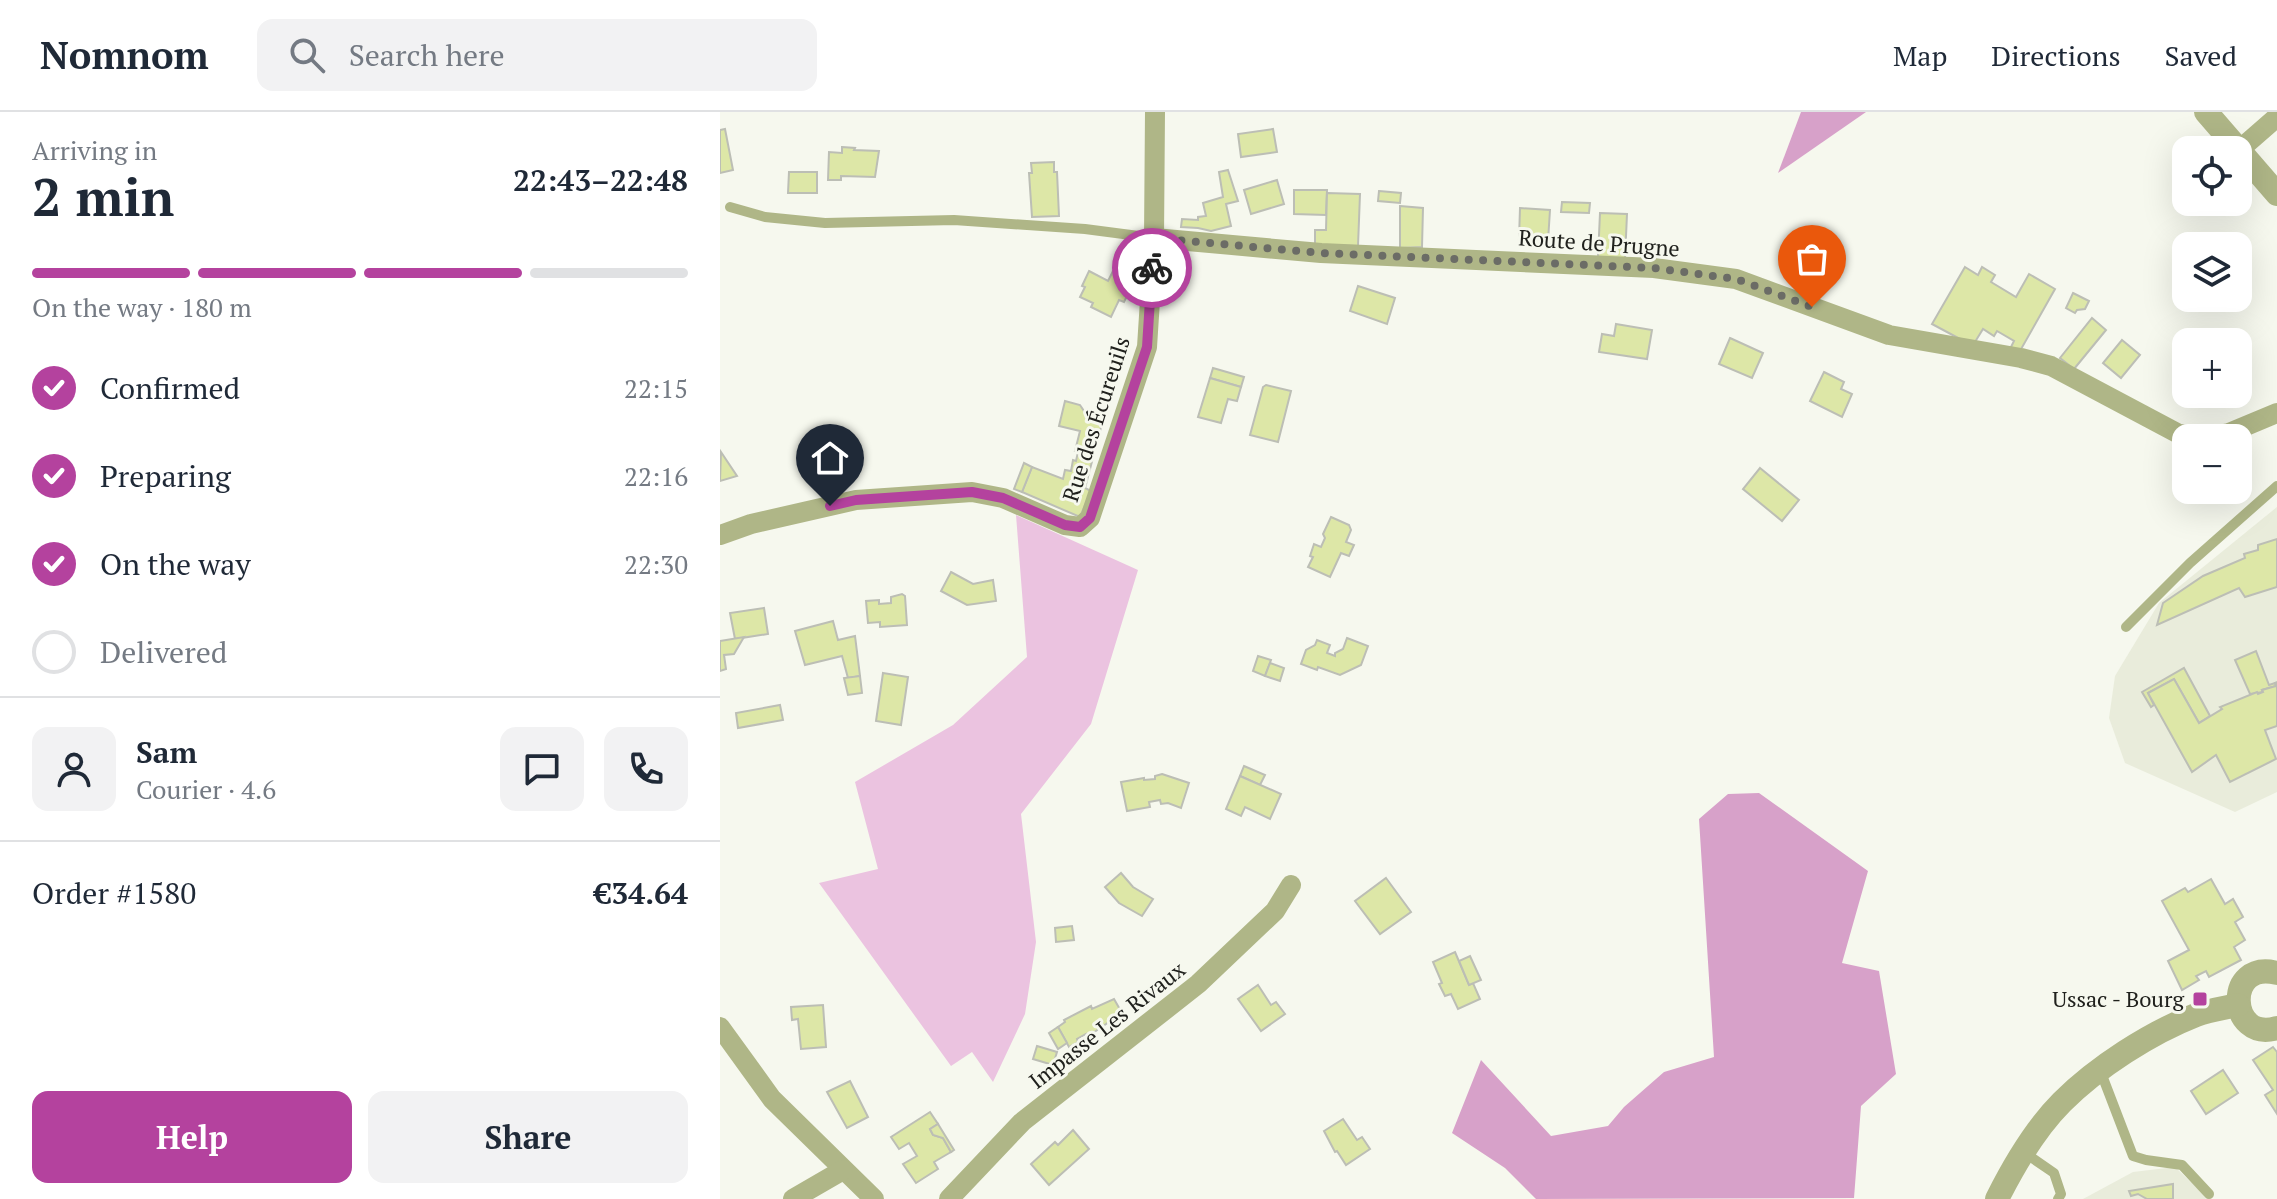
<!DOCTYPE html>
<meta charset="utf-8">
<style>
:root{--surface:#fff;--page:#f2f2f3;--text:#1f2937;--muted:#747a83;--line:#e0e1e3;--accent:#b4429e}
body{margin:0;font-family:"PT Serif",serif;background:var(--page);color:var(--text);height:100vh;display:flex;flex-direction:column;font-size:30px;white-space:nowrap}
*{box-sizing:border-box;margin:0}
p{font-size:26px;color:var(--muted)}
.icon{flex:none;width:44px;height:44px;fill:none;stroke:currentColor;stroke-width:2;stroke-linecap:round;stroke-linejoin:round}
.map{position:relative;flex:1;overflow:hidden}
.details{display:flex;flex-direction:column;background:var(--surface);width:720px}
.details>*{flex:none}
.tools{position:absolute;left:1452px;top:24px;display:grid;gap:16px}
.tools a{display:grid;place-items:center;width:80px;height:80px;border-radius:16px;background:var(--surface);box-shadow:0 8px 32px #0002;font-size:40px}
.pin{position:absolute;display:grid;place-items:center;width:68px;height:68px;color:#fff;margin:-82px -34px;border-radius:50% 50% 50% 0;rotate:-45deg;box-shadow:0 0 8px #0007}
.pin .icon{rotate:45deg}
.courier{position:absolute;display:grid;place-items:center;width:80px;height:80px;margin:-40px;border:6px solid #b4429e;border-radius:50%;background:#fff;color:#222;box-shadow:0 2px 10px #0007}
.summary em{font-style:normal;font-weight:700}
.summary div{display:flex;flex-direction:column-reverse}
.summary{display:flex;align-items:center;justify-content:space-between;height:136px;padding:0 32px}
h1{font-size:52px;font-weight:700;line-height:60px}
.bar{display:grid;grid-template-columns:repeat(4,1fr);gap:12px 8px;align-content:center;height:96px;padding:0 32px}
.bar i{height:10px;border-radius:6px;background:var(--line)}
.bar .current{background:var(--accent)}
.bar p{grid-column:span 4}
.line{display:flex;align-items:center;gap:20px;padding:0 32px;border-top:2px solid var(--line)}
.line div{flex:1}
.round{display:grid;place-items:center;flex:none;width:84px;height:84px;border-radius:16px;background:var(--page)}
ol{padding:0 32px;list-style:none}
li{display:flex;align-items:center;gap:24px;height:88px}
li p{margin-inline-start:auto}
li .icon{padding:8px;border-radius:50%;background:var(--accent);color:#fff;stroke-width:4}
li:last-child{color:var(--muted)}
li i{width:44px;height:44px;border:4px solid var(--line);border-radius:50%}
.action{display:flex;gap:16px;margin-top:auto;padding:16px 32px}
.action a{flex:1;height:92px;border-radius:16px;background:var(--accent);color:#fff;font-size:32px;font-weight:700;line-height:92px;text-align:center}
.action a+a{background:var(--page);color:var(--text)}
header{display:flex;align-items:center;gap:48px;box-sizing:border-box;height:112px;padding:0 40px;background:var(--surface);border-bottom:2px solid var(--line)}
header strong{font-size:38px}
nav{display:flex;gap:44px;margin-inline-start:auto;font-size:28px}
.search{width:560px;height:72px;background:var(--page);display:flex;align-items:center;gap:20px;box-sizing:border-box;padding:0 28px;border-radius:16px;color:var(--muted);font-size:30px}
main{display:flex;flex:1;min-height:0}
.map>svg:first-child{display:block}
.built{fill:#e9ecdb}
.green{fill:#ebc3e0}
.forest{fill:#d7a1c9}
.building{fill:#dde7a7;stroke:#bcbeb5;stroke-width:2}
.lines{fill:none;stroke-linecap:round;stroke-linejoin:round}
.service{stroke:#afb687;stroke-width:10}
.minor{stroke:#afb687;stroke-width:20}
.tertiary{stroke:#afb687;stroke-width:24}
.done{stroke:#6b6c66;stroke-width:8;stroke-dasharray:0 14.4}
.route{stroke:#b4429e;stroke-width:10}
.poi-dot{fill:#b4429e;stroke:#f6f8ee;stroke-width:3}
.labels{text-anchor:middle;stroke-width:6;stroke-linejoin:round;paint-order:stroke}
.street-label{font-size:22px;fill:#20211d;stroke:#f6f8ee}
.poi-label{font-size:22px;fill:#20211d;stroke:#f6f8ee;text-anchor:end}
</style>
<header>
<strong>Nomnom</strong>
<div class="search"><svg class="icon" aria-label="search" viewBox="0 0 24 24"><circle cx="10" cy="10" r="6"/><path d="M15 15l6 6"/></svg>Search here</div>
<nav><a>Map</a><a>Directions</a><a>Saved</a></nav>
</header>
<main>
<section class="details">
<div class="summary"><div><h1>2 min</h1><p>Arriving in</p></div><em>22:43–22:48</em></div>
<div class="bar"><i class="current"></i><i class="current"></i><i class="current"></i><i></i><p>On the way · 180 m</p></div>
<ol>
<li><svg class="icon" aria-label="check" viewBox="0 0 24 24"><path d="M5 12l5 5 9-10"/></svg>Confirmed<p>22:15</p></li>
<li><svg class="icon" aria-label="check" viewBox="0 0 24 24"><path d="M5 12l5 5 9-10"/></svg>Preparing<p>22:16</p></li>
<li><svg class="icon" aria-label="check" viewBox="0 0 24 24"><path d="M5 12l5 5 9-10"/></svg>On the way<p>22:30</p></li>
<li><i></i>Delivered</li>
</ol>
<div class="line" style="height:144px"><a class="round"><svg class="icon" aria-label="person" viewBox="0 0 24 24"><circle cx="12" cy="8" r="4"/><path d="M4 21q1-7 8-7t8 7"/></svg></a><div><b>Sam</b><p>Courier · 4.6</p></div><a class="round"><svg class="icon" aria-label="chat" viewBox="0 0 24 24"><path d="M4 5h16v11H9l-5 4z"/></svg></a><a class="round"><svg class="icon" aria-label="phone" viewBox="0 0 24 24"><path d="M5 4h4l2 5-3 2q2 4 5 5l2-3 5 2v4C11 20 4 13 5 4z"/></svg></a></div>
<div class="line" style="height:104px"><div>Order #1580</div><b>€34.64</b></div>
<div class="action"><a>Help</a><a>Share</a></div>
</section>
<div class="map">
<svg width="1557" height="1087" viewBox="0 0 1557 1087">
<rect width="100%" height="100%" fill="#f6f8ee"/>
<!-- built -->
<g class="built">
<polygon points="1557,395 1557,680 1515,700 1405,651 1389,606 1395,564 1439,491"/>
<polygon points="1455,1055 1482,1081 1486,1087 1363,1087 1413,1060"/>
</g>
<!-- green -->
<polygon class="green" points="296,403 418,458 371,612 301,702 316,830 305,902 273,970 252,940 231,954 99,771 158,757 135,670 233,613 307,545"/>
<!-- forest -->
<g class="forest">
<polygon points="1081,0 1146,0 1058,61"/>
<polygon points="1039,681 1148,759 1122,851 1159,859 1176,962 1141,994 1134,1086 816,1087 785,1056 732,1021 761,948 831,1024 888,1014 904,995 944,960 994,945 979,707 1008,682"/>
</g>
<!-- building -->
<g class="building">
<polygon points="5,17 13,58 0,61 0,18"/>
<polygon points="553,17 557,40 521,45 518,22"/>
<polygon points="122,35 135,36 134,38 159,39 155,65 121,64 121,68 108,68 109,40 122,41"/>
<polygon points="334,50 334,60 337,60 339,104 312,105 309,61 312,61 311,51"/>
<polygon points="508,58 518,89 506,92 511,114 491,119 478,116 461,115 462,107 478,108 478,105 486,104 483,91 503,85 499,60"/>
<polygon points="69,60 97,60 97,81 68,81"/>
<polygon points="557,68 564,92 531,102 524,78"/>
<polygon points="574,78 607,78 606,103 574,102"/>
<polygon points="659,79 681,81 680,91 658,89"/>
<polygon points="607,81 640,82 638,134 595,133 595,118 606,118"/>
<polygon points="842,90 870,91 869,101 841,100"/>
<polygon points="680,94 703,96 702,135 680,136"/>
<polygon points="800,96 830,98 828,129 799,127"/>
<polygon points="880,101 907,102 905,147 878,145"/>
<polygon points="1245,155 1258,163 1262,155 1275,163 1271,170 1296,185 1309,162 1335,177 1300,239 1290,237 1294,229 1277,219 1274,224 1263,217 1255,230 1240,227 1212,212"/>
<polygon points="369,159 388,169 393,159 414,170 404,190 399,188 391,205 371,195 373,191 360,185 365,175 362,174"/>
<polygon points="638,174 675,186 667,212 630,199"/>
<polygon points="1353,181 1369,189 1365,197 1357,198 1355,201 1346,196"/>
<polygon points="1372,206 1386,218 1354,257 1340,246"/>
<polygon points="896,212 932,218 927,247 879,240 882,222 894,224"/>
<polygon points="1010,226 1043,241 1032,266 999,252"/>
<polygon points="1402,228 1420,243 1401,266 1383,251"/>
<polygon points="493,256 524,265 521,275 490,266"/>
<polygon points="1104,260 1124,270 1121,277 1132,282 1122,305 1090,289"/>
<polygon points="490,266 521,275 517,289 508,287 501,311 478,305"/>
<polygon points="546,273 571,279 558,330 530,323 543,275"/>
<polygon points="345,289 360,293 364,299 384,304 365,376 371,379 360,405 302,380 312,355 343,367 345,358 351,359 353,348 356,349 358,340 355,339 360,319 339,314"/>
<polygon points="1,340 17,364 0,369"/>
<polygon points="304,351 312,355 302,380 294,377"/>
<polygon points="1040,356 1079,388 1062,409 1023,377"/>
<polygon points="611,405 629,413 631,418 626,430 634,433 629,444 621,441 610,465 588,455 593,445 590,444 594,432 601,435 605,426 603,422"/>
<polygon points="1557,427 1557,475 1525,485 1519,476 1437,513 1443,491 1483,464 1525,446 1524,442 1538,438 1538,433"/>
<polygon points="231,460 253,472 273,468 276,489 247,493 221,479"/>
<polygon points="182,482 185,484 187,513 160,515 160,510 148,511 146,489 159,488 159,492 171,491 171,485"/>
<polygon points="44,496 48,522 15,527 10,501"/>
<polygon points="113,509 118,528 135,524 140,564 128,566 122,544 85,553 75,519"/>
<polygon points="24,525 14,542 4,543 6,557 0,559 0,529"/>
<polygon points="627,526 648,534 641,553 620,563 598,555 597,558 581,552 586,538 595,533 597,528 610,533 607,541 615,544 615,541 623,537"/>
<polygon points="1536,539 1549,573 1555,571 1556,574 1542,578 1543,580 1530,582 1515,548"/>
<polygon points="538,544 551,548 545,564 533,559"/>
<polygon points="550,551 564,556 560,569 545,564"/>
<polygon points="1464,556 1490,604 1479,611 1454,567 1428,581 1434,593 1431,595 1422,580"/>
<polygon points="163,561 188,565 181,613 156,609"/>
<polygon points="140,564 142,581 128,583 124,566"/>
<polygon points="1454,567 1479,611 1502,597 1500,595 1537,580 1538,582 1543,580 1542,578 1556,574 1555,571 1557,570 1557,614 1545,618 1556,647 1510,670 1496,643 1472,660 1428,581"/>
<polygon points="60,593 63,608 18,616 16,601"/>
<polygon points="524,654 545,663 540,673 520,664"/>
<polygon points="442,662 469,671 461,696 448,691 441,692 440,688 429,690 430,695 407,699 401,670 424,666 424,668 435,667 435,664"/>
<polygon points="520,664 561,682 550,707 525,695 521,704 506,697"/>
<polygon points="401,761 413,775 433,787 422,804 399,791 385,775"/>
<polygon points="666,766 691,800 660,822 635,789"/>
<polygon points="1491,767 1505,792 1513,787 1523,805 1515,810 1525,828 1514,835 1521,848 1489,865 1486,859 1476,864 1479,868 1462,878 1448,849 1469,838 1442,789 1465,776 1468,780"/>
<polygon points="352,814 354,828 336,830 335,816"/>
<polygon points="735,840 749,873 753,871 760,887 738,897 731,882 725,884 719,872 722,871 713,850"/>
<polygon points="750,844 761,868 749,873 739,849"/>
<polygon points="538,873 551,893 556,890 565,902 541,919 518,887"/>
<polygon points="394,887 402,901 399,903 403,910 395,915 392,908 367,925 366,922 357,927 358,930 349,935 338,915 345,910 344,908 371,894 372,897"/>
<polygon points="103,893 106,935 81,937 78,907 72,908 71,895"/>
<polygon points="338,915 347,931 338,937 329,921"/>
<polygon points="317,934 337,940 333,953 313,947"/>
<polygon points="1553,935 1557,940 1557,1002 1545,983 1553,978 1533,948"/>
<polygon points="1503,958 1518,981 1486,1002 1471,979"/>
<polygon points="130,969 148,1005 127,1016 107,980"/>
<polygon points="210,1000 218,1012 210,1017 213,1023 223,1026 231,1040 214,1050 218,1057 196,1071 183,1052 197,1044 189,1031 179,1037 171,1025"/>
<polygon points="623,1007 637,1028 642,1025 650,1037 626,1053 617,1039 615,1040 604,1019"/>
<polygon points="218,1012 234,1038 231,1040 223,1026 213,1023 210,1017"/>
<polygon points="353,1018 369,1037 329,1073 311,1052 335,1030 338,1033"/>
<polygon points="1453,1072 1453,1087 1427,1087 1418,1082 1411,1084 1409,1079"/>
</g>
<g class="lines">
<!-- service -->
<g class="service">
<polyline points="10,95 45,105 105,111 234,108 365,117 434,126"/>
<polyline points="1406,515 1470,451 1557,374"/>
<polyline points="1380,958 1413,1044 1426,1048 1462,1053 1489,1082"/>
<polyline points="1305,1041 1334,1061 1341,1082 1338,1087"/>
</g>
<!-- minor -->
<g class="minor">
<polyline points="1518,39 1557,5"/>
<polyline points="434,126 601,141 934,156 1016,167 1169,223 1301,246 1331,254 1459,322 1487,325 1509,321 1557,301"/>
<polyline points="0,423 31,412 136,388 252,380 283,386 345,413 360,415 370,406 427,235 434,126 435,0"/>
<polyline points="0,915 52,987 154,1087"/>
<polyline points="73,1087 123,1058"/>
<polyline points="229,1087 302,1010 478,872 555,799 571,773"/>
</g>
<!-- tertiary -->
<g class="tertiary">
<polyline points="1486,0 1557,82"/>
<path d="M1557,861C1504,847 1508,931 1557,916"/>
<path d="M1277,1087C1294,1053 1315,1017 1342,990C1377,955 1430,921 1476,903C1489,898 1504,896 1518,893"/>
</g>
</g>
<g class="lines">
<!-- done -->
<polyline class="done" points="432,156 434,126 601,141 934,156 1016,167 1092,195"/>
<!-- route -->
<polyline class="route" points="110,394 136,388 252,380 283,386 345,413 360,415 370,406 427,235 432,156"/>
</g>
<!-- markers -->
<rect class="poi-dot" x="1472" y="879" width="16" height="16" rx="4"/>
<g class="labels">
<!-- street labels -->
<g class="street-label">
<text transform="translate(879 131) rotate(4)" y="8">Route de Prugne</text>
<text transform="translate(376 307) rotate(-72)" y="8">Rue des Écureuils</text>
<text transform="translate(387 913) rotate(-38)" y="8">Impasse Les Rivaux</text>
</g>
<!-- poi labels -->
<g class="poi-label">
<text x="1464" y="895">Ussac - Bourg</text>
</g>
</g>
</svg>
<div class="tools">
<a><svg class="icon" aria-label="locate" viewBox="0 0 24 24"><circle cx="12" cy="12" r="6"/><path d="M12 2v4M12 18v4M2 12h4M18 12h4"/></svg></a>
<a><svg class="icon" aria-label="layers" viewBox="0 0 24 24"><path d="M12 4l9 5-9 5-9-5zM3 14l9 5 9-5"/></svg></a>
<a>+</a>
<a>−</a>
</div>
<div class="pin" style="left:1092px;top:195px;background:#ea580c"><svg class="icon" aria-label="bag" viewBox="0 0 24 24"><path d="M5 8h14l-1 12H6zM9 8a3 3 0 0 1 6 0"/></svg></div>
<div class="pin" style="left:110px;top:394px;background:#1f2937"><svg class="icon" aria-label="home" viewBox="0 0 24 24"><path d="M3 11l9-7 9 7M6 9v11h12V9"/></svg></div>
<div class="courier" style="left:432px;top:156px"><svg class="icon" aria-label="bike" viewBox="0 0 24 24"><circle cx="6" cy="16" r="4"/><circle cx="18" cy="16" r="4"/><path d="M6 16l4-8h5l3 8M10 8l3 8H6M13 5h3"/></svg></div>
</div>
</main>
